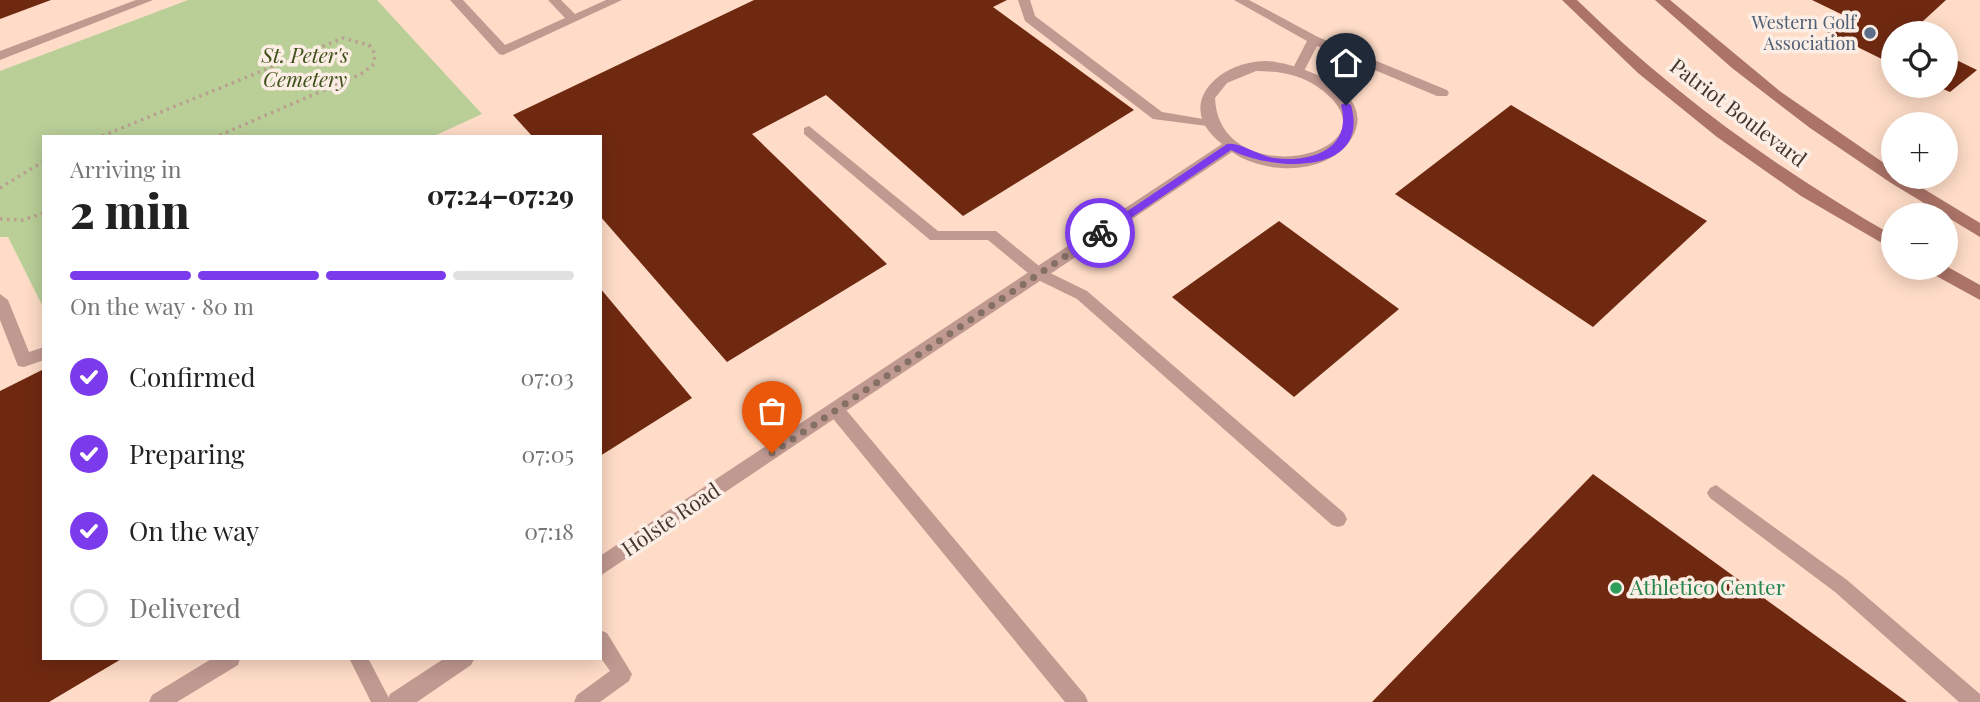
<!DOCTYPE html>
<meta charset="utf-8">
<style>
:root{--surface:#fff;--page:#f2f2f2;--text:#222;--muted:#767676;--line:#e0e0e0;--accent:#7c3aed}
body{margin:0;font-family:"Playfair Display",serif;background:var(--page);color:var(--text);height:100vh;display:flex;flex-direction:column;font-size:26px;white-space:nowrap}
*{box-sizing:border-box;margin:0}
p{font-size:23px;color:var(--muted)}
.icon{flex:none;width:38px;height:38px;fill:none;stroke:currentColor;stroke-width:2;stroke-linecap:round;stroke-linejoin:round}
.map{position:relative;flex:1;overflow:hidden}
.sheet{position:absolute;left:42px;top:135px;width:560px;height:525px;display:flex;flex-direction:column;background:var(--surface);border-radius:0px;box-shadow:0 4px 18px #0003}
.sheet>*{flex:none}
.buttons{position:absolute;left:1881px;top:21px;display:grid;gap:14px}
.buttons a{display:grid;place-items:center;width:77px;height:77px;border-radius:50%;background:var(--surface);box-shadow:0 4px 18px #0003;font-size:35px}
.pin{position:absolute;display:grid;place-items:center;width:60px;height:60px;color:#fff;margin:-72px -30px;border-radius:50% 50% 50% 0;rotate:-45deg;box-shadow:0 0 7px #0007}
.pin .icon{rotate:45deg}
.courier{position:absolute;display:grid;place-items:center;width:70px;height:70px;margin:-35px;border:5px solid #7c3aed;border-radius:50%;background:#fff;color:#222;box-shadow:0 2px 9px #0007}
.summary em{font-style:normal;font-weight:800}
.summary div{display:flex;flex-direction:column-reverse}
.summary{display:flex;align-items:center;justify-content:space-between;height:119px;padding:0 28px}
h1{font-size:46px;font-weight:800;line-height:52px}
.bar{display:grid;grid-template-columns:repeat(4,1fr);gap:10px 7px;align-content:center;height:84px;padding:0 28px}
.bar i{height:9px;border-radius:5px;background:var(--line)}
.bar .selected{background:var(--accent)}
.bar p{grid-column:span 4}
ol{padding:0 28px;list-style:none}
li{display:flex;align-items:center;gap:21px;height:77px}
li p{margin-inline-start:auto}
li .icon{padding:7px;border-radius:50%;background:var(--accent);color:#fff;stroke-width:4}
li:last-child{color:var(--muted)}
li i{width:38px;height:38px;border:4px solid var(--line);border-radius:50%}
.map>svg:first-child{display:block}
.green{fill:#bacf98}
.building{fill:#702911}
.lines{fill:none;stroke-linecap:round;stroke-linejoin:round}
.path{stroke:#ba9f8f;stroke-width:3.5;stroke-dasharray:2.5 4.5;stroke-linecap:butt}
.service{fill:#c09991;fill-rule:evenodd}
.minor{fill:#c09991;fill-rule:evenodd}
.secondary{fill:#ac7468;fill-rule:evenodd}
.route{fill:#7c3aed}
.done{stroke:#847064;stroke-width:7;stroke-dasharray:0 12.6}
.service-dot{fill:#5c6f8a;stroke:#fceee5;stroke-width:2.5}
.leisure-dot{fill:#2e9e5b;stroke:#fceee5;stroke-width:2.5}
.labels{text-anchor:middle;stroke-width:7;stroke-linejoin:round;paint-order:stroke}
.far-service-label{font-size:18px;fill:#4e5e75;stroke:#fceee5;text-anchor:end}
.park-label{font-size:21px;font-style:italic;fill:#3f511a;stroke:#fceee5}
.street-label{font-size:21px;fill:#43362e;stroke:#fceee5}
.leisure-label{font-size:21px;fill:#27864d;stroke:#fceee5;text-anchor:start}
</style>
<div class="map">
<svg width="1980" height="702" viewBox="0 0 1980 702">
<rect width="100%" height="100%" fill="#fedcc7"/>
<!-- green -->
<polygon class="green" points="188,0 377,0 482,114 434,136 44,136 44,309 8,237 0,237 0,71"/>
<!-- building -->
<g class="building">
<polygon points="0,0 51,0 0,19"/>
<polygon points="754,0 1007,0 993,7 1134,110 963,216 826,95 752,134 887,264 727,362 600,216 600,136 532,136 513,115"/>
<polygon points="1812,0 1946,0 1910,33 1894,33 1894,65 1827,32 1843,15"/>
<polygon points="1946,55 1977,70 1950,92 1936,86 1946,86"/>
<polygon points="1511,105 1707,221 1593,327 1395,194"/>
<polygon points="1279,221 1399,309 1294,397 1172,297"/>
<polygon points="600,288 692,398 600,456"/>
<polygon points="44,369 44,658 123,658 49,702 0,702 0,391"/>
<polygon points="1593,474 1907,702 1372,702"/>
</g>
<g class="lines">
<!-- path -->
<g class="path">
<polyline points="102,136 343,38 369,45 375,54 374,64 361,74 218,136"/>
<polyline points="0,188 44,161"/>
<polyline points="0,219 23,220 44,213"/>
</g>
<!-- service -->
<g class="service">
<polygon points="136,0 153,0 0,60 0,51"/>
<polygon points="450,0 463,0 505,45 565,18 548,0 561,0 575,14 606,0 622,0 503,55 499,54"/>
<polygon points="1018,0 1030,0 1035,16 1162,112 1215,121 1215,127 1153,119 1025,21"/>
<polygon points="1234,0 1249,0 1318,37 1447,90 1449,93 1447,96 1437,96 1317,46 1303,73 1293,73 1292,70 1307,41"/>
<polygon points="809,126 938,231 996,231 1044,270 1087,291 1344,513 1347,519 1344,525 1338,527 1332,525 1077,299 1034,278 988,240 930,240 804,134 804,128"/>
<polygon points="0,294 8,300 29,352 44,347 44,360 24,367 18,366 0,320"/>
<polygon points="836,403 842,405 1085,695 1088,702 1065,702 830,415 828,410 830,405"/>
<polygon points="1716,485 1847,580 1980,694 1980,702 1959,702 1835,592 1710,498 1707,493 1710,488"/>
<polygon points="600,630 607,633 632,674 629,681 600,702 574,702 577,695 610,671 600,657"/>
<polygon points="213,658 240,658 238,665 177,702 149,702 152,695"/>
<polygon points="349,658 368,658 391,702 371,702"/>
</g>
<!-- minor -->
<g class="minor">
<path d="M1266,61C1298,63 1375,90 1354,134C1333,176 1266,176 1232,152L600,576V556L1222,144C1172,106 1218,61 1266,61ZM1256,71C1284,71 1309,76 1330,97C1391,157 1219,193 1215,98L1227,83Z"/>
<polygon points="445,658 475,658 471,665 417,702 387,702 390,694"/>
</g>
<!-- secondary -->
<g class="secondary">
<path d="M1562,0H1577C1672,93 1778,170 1894,236V250L1801,196L1717,137L1638,73Z"/>
<polygon points="1655,0 1670,0 1781,92 1894,170 1894,177 1904,177 1980,223 1980,237 1891,183 1810,128 1732,68"/>
<polygon points="1946,266 1980,285 1980,300 1929,272 1927,268"/>
</g>
</g>
<!-- route -->
<path class="route" d="M1346,102L1351,105C1371,177 1272,171 1231,150L1104,236L1095,233L1227,144C1241,142 1258,156 1274,158C1311,163 1353,149 1341,105Z"/>
<g class="lines">
<!-- done -->
<polyline class="done" points="772,453 1100,233"/>
</g>
<!-- markers -->
<circle class="service-dot" cx="1870" cy="33" r="7"/>
<circle class="leisure-dot" cx="1616" cy="588" r="7"/>
<g class="labels">
<!-- far-service labels -->
<g class="far-service-label">
<text x="1856" y="29">Western Golf<tspan x="1856" dy="21">Association</tspan></text>
</g>
<!-- park labels -->
<g class="park-label">
<text x="305" y="63">St. Peter's<tspan x="305" dy="24">Cemetery</tspan></text>
</g>
<!-- street labels -->
<g class="street-label">
<text transform="translate(1738 113) rotate(37)" y="7">Patriot Boulevard</text>
<text transform="translate(671 520) rotate(-34)" y="7">Holste Road</text>
</g>
<!-- leisure labels -->
<g class="leisure-label">
<text x="1630" y="595">Athletico Center</text>
</g>
</g>
</svg>
<div class="buttons">
<a><svg class="icon" aria-label="locate" viewBox="0 0 24 24"><circle cx="12" cy="12" r="6"/><path d="M12 2v4M12 18v4M2 12h4M18 12h4"/></svg></a>
<a>+</a>
<a>−</a>
</div>
<div class="pin" style="left:772px;top:453px;background:#ea580c"><svg class="icon" aria-label="bag" viewBox="0 0 24 24"><path d="M5 8h14l-1 12H6zM9 8a3 3 0 0 1 6 0"/></svg></div>
<div class="pin" style="left:1346px;top:105px;background:#1f2937"><svg class="icon" aria-label="home" viewBox="0 0 24 24"><path d="M3 11l9-7 9 7M6 9v11h12V9"/></svg></div>
<div class="courier" style="left:1100px;top:233px"><svg class="icon" aria-label="bike" viewBox="0 0 24 24"><circle cx="6" cy="16" r="4"/><circle cx="18" cy="16" r="4"/><path d="M6 16l4-8h5l3 8M10 8l3 8H6M13 5h3"/></svg></div>
<section class="sheet">
<div class="summary"><div><h1>2 min</h1><p>Arriving in</p></div><em>07:24–07:29</em></div>
<div class="bar"><i class="selected"></i><i class="selected"></i><i class="selected"></i><i></i><p>On the way · 80 m</p></div>
<ol>
<li><svg class="icon" aria-label="check" viewBox="0 0 24 24"><path d="M5 12l5 5 9-10"/></svg>Confirmed<p>07:03</p></li>
<li><svg class="icon" aria-label="check" viewBox="0 0 24 24"><path d="M5 12l5 5 9-10"/></svg>Preparing<p>07:05</p></li>
<li><svg class="icon" aria-label="check" viewBox="0 0 24 24"><path d="M5 12l5 5 9-10"/></svg>On the way<p>07:18</p></li>
<li><i></i>Delivered</li>
</ol>
</section>
</div>
